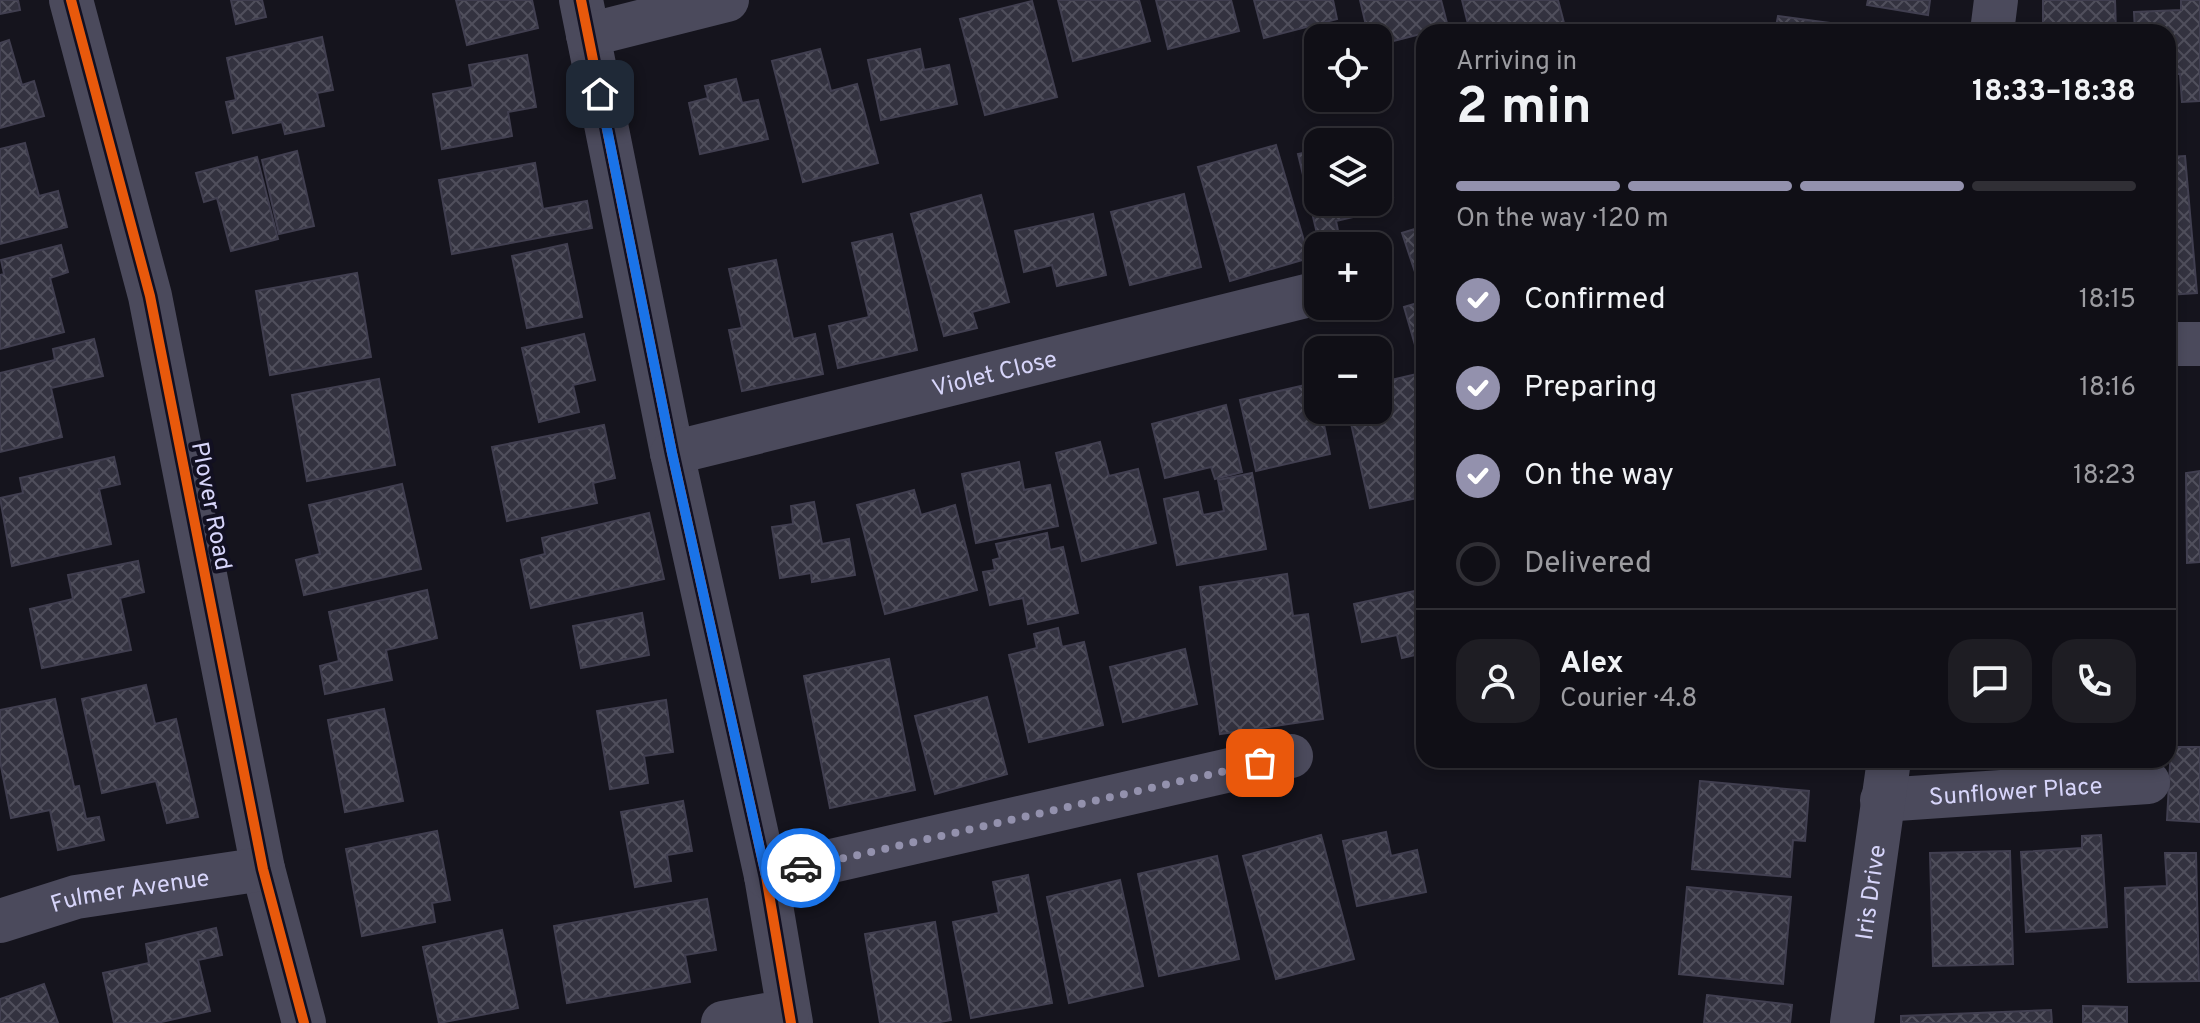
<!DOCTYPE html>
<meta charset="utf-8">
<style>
:root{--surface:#100f16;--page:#1e1d23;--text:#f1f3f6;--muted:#9c9ca1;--line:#302f35;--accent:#9391ad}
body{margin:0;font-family:Overpass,sans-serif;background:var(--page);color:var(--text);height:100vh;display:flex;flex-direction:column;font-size:30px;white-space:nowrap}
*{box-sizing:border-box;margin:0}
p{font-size:26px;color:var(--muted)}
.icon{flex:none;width:44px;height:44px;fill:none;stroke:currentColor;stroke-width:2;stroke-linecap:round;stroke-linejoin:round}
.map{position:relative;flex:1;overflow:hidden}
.panel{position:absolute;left:1416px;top:24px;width:760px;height:744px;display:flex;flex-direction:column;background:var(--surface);border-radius:24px;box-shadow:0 4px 12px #0003,0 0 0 2px var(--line)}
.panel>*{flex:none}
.buttons{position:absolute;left:1304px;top:24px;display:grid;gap:16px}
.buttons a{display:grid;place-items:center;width:88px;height:88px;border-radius:16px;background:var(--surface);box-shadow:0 4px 12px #0003,0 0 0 2px var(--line);font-size:40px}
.pin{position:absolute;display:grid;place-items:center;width:68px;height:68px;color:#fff;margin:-34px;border-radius:16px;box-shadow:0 4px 12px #0006}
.courier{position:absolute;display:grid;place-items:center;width:80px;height:80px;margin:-40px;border:6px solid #1a73e8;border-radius:50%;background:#fff;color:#222;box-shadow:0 2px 10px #0007}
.head em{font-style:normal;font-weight:700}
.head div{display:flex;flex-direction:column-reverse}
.head{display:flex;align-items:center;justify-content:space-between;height:136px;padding:0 40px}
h1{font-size:52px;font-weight:700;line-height:60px}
.bar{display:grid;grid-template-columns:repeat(4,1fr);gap:12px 8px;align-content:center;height:96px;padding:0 40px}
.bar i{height:10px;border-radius:6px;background:var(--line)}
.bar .selected{background:var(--accent)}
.bar p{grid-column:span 4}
.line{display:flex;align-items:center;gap:20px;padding:0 40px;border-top:2px solid var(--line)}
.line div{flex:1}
.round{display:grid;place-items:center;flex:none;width:84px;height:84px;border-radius:24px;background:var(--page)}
ol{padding:0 40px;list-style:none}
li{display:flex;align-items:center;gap:24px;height:88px}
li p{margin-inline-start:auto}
li .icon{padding:8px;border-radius:50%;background:var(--accent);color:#fff;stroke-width:4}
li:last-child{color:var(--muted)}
li i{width:44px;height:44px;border:4px solid var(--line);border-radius:50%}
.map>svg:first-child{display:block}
.building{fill:url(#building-cross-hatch);stroke:#413f50;stroke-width:2}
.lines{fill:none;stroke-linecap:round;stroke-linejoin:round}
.minor{stroke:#4b4a5c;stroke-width:44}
.cycleway-casing{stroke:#121021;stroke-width:15}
.cycleway{stroke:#e8590c;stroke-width:10}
.done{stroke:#9391ad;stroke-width:8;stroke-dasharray:0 14.4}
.route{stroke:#1a73e8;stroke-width:10}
.labels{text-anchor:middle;stroke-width:8;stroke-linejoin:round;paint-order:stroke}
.street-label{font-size:24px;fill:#d7d5fa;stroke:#121021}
</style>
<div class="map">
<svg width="2200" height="1023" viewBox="0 0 2200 1023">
<defs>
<pattern id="building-cross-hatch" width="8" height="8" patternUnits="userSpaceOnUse" patternTransform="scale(2)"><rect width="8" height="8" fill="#33323f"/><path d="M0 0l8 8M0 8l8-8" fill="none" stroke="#504f5c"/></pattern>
</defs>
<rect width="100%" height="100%" fill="#15141d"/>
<!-- building -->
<g class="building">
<polygon points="0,0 18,0 20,10 0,14"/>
<polygon points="231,0 262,0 266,17 236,24"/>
<polygon points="456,0 532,0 538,28 467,45"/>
<polygon points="1058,0 1139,0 1150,41 1073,61"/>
<polygon points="1156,0 1231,0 1239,31 1168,49"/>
<polygon points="1254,0 1333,0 1337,19 1264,38"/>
<polygon points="1360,0 1441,0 1448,27 1378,45 1378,38 1369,38"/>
<polygon points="1462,0 1558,0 1564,23 1529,32 1470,32"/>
<polygon points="1868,0 1930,0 1928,15 1867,5"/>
<polygon points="2043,0 2115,0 2116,32 2043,32"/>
<polygon points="2181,0 2200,0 2200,101 2182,102 2180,74 2168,74 2168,32 2135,32 2134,12 2181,10"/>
<polygon points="1032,1 1057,97 985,115 960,19"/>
<polygon points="1778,16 1897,32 1775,32"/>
<polygon points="322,37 333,90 317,93 324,126 285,134 282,122 233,133 226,102 236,100 227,58"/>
<polygon points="9,40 22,85 34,81 44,116 0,128 0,43"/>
<polygon points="820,49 831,91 857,84 878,163 803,182 772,61"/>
<polygon points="920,49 924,70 949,65 957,104 881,120 868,60"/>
<polygon points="527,55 536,107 508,112 512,136 442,149 433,94 473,87 469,65"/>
<polygon points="736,79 742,103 758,100 768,139 700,154 689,103 708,98 705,86"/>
<polygon points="1378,135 1393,197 1378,201 1378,142 1349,142"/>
<polygon points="25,143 39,196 58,191 67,227 0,244 0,149"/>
<polygon points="1276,145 1309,258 1230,281 1198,167"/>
<polygon points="1318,150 1318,202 1374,202 1364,204 1366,214 1336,221 1341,245 1339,246 1320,246 1298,154"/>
<polygon points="297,151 314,226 279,234 262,160"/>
<polygon points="2185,156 2197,293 2168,295 2168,157"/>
<polygon points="257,157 278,239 231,251 217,198 204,202 196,173"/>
<polygon points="535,163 543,209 587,201 592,228 452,254 439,180"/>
<polygon points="1184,194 1201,267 1130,285 1111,212"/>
<polygon points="981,195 1009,302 972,312 977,328 944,336 911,214"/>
<polygon points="1093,214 1106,275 1057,286 1052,265 1024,272 1015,231"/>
<polygon points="1424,226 1424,282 1419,284 1402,233"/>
<polygon points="892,234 917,350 838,368 829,326 869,317 852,243"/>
<polygon points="567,244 582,317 527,328 512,256"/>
<polygon points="61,245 68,272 50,278 64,332 0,349 0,275 4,274 1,260"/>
<polygon points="776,260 793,339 815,334 823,374 742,391 729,330 742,328 729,269"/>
<polygon points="357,273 371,357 270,375 256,291"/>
<polygon points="1424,301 1424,376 1404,307"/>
<polygon points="584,334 595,380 573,385 579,412 539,422 522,348"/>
<polygon points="94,339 103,376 51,388 62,437 0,452 0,373 55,360 53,349"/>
<polygon points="1417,374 1424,407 1424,453 1414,456 1422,497 1370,508 1348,410 1378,410 1378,383"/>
<polygon points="379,379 395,465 307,481 292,395"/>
<polygon points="1314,383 1318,410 1321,410 1330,454 1256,471 1240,400"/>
<polygon points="1226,405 1242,472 1215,479 1211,467 1165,478 1152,424"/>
<polygon points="604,425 615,478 593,483 597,503 507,521 492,447"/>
<polygon points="1100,442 1109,476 1138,469 1156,543 1082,561 1056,453"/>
<polygon points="2168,445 2172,534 2168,534"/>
<polygon points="114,457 120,484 99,489 111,544 12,566 0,498 23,493 20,478"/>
<polygon points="1019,462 1024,490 1050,485 1058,526 976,543 962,474"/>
<polygon points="2200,471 2200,562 2187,563 2186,473"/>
<polygon points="1252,473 1266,549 1177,565 1164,499 1198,492 1203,515 1224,511 1218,480"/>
<polygon points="402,484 421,569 304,595 296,560 320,554 309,505"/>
<polygon points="914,490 921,515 955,505 977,590 885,614 857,505"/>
<polygon points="814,502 822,544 849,539 855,575 812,582 811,573 780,578 772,527 793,524 791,506"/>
<polygon points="649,513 664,579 531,608 521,560 545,554 542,538"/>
<polygon points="1047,533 1050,550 1063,547 1078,613 1028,624 1023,598 990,605 983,572 995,570 993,560 1000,558 996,544"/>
<polygon points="138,561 144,592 120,598 131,650 42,668 30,609 73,599 68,575"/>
<polygon points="1287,574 1293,616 1308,614 1323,719 1220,734 1200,587"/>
<polygon points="1424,589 1424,653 1402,658 1397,635 1362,642 1354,604"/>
<polygon points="427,590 437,638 386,650 392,680 325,694 320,666 339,661 329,612"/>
<polygon points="642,613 649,655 581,668 573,626"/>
<polygon points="1058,628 1062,647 1084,642 1103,725 1029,742 1009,655 1037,648 1034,634"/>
<polygon points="1185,649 1197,704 1123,722 1110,667"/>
<polygon points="889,659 915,790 830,808 804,676"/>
<polygon points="146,685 155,724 176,719 198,817 167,823 156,781 102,793 82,699"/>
<polygon points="987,697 1007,774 935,794 915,716"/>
<polygon points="55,699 74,787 79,786 86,819 99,817 104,840 58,850 50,810 11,818 0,761 0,710"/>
<polygon points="666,700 673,752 644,756 648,783 610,789 597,711"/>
<polygon points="384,709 403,801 345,812 328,720"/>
<polygon points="2171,747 2200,747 2200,822 2167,820"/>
<polygon points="1777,760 1822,760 1822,767 1777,764"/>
<polygon points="1700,781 1809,791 1805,841 1793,840 1790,877 1692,869"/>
<polygon points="683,801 692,851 667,855 671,881 635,887 621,812"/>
<polygon points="437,831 450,900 432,903 435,922 362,936 346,849"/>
<polygon points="1386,832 1391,856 1417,850 1426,892 1357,906 1343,841"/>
<polygon points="1321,835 1354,959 1276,979 1243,856"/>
<polygon points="2101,835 2107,927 2026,932 2021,852 2082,848 2082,836"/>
<polygon points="2010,851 2013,964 1933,966 1930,853"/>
<polygon points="2165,853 2196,853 2199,981 2128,982 2125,888 2167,886"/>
<polygon points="1217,856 1239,959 1159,976 1138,874"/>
<polygon points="1028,875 1052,1003 971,1018 953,922 999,913 993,882"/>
<polygon points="1120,880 1143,986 1069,1003 1047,897"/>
<polygon points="1687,887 1791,897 1783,984 1679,974"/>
<polygon points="707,899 716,950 685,955 690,982 567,1003 554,926"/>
<polygon points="935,922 951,1020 935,1023 880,1023 865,934"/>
<polygon points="216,928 222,955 198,960 210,1011 157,1023 114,1023 103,973 149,963 146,944"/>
<polygon points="502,930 518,1008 439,1023 423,947"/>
<polygon points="44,984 58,1023 0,1023 0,999"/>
<polygon points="1707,995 1792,1005 1790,1023 1704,1023"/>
<polygon points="2083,1006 2127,1007 2127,1023 2083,1023"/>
<polygon points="2051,1010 2052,1023 1901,1023 1901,1016"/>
</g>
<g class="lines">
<!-- minor -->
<g class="minor">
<polyline points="71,0 150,296 263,869 304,1023"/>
<polyline points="581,0 672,453 766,876 791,1023"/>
<polyline points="1992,32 1996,0"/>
<polyline points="588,35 727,0"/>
<polyline points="2168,344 2200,344"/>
<path id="s1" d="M672,453L1318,293"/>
<path id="s2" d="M1882,800L2148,782"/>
<polyline points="766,876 1291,756"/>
<path id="s3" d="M0,921L76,897L263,869"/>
<polyline points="723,1023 788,1011"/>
<path id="s4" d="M1852,1023L1889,760"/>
</g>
<!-- cycleway casing -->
<g class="cycleway-casing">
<g id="cycleway">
<polyline points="71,0 150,296 263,869 304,1023"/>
<polyline points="581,0 672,453 766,876 791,1023"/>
</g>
</g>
<!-- cycleway -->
<use href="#cycleway" class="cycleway"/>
</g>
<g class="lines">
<!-- done -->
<polyline class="done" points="801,868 1260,763"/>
<!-- route -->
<polyline class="route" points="600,94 672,453 766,876 801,868"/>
</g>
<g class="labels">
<!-- street labels -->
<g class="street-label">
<text dy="8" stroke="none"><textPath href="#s1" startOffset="332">Violet Close</textPath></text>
<text transform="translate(212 506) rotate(79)" y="8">Plover Road</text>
<text dy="8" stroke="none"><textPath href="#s2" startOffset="134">Sunflower Place</textPath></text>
<text dy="8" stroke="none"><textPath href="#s4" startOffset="132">Iris Drive</textPath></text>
<text dy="8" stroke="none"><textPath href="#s3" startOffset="134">Fulmer Avenue</textPath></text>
</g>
</g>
</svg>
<div class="buttons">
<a><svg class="icon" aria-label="locate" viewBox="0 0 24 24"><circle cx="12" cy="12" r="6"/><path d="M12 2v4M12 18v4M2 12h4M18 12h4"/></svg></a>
<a><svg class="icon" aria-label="layers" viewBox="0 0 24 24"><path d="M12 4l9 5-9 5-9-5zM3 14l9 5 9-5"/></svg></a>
<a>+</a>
<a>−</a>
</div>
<div class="pin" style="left:1260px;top:763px;background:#ea580c"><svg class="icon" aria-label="bag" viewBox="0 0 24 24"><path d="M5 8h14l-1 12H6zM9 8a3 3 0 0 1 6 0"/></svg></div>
<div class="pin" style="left:600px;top:94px;background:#1f2937"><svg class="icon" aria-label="home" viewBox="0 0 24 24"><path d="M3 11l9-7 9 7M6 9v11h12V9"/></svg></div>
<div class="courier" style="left:801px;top:868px"><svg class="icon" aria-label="car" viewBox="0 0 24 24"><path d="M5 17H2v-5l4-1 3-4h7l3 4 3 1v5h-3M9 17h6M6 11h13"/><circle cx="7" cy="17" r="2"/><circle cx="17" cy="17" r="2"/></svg></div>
<section class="panel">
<div class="head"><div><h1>2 min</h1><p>Arriving in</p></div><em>18:33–18:38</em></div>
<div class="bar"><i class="selected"></i><i class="selected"></i><i class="selected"></i><i></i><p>On the way · 120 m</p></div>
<ol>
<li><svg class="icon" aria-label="check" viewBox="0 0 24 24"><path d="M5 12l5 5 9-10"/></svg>Confirmed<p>18:15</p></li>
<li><svg class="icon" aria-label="check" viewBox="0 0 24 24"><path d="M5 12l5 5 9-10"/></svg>Preparing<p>18:16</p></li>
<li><svg class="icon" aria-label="check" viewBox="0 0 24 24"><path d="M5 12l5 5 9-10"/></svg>On the way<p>18:23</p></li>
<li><i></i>Delivered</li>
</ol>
<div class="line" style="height:144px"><a class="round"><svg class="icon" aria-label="person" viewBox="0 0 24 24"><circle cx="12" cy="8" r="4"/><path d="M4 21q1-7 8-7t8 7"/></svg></a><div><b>Alex</b><p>Courier · 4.8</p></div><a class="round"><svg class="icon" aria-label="chat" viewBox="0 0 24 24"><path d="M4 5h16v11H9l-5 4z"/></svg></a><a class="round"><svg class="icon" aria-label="phone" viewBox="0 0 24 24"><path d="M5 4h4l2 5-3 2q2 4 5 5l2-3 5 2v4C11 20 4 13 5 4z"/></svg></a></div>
</section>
</div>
